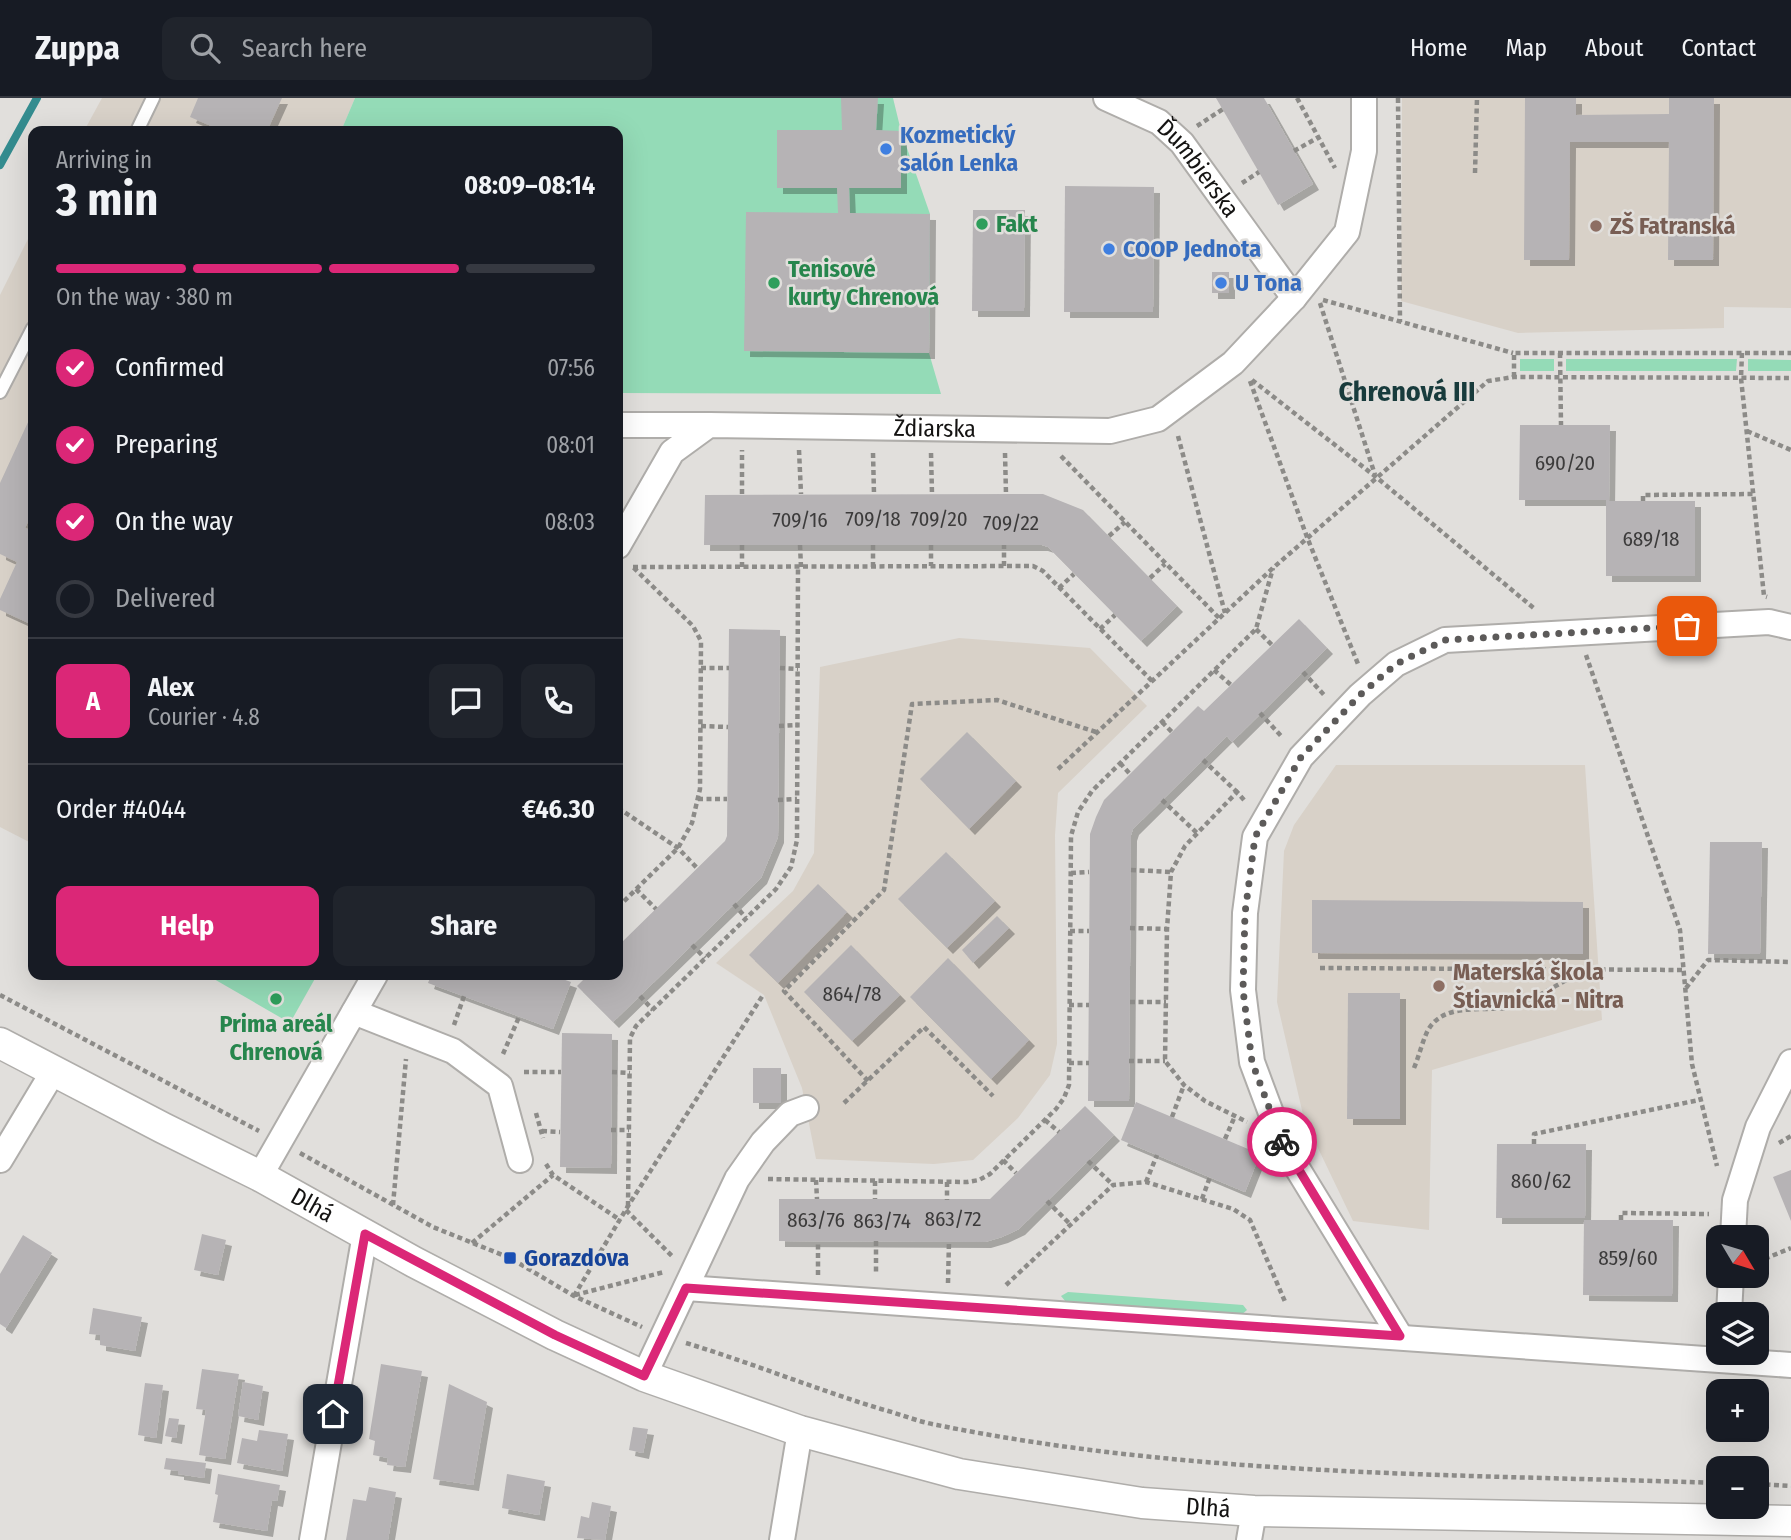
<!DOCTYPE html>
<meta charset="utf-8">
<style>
:root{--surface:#171b24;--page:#20242c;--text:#f1f3f6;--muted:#9ea1a6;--line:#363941;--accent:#db2777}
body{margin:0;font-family:"Fira Sans Condensed",sans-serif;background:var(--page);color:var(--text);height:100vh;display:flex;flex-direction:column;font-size:26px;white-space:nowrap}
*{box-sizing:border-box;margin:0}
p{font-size:23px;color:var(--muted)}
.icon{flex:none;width:38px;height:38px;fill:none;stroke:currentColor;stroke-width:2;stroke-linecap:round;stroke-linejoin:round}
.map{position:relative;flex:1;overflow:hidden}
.details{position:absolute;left:28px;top:28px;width:595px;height:854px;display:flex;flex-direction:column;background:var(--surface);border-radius:14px;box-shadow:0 7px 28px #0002}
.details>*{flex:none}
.needle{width:46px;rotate:128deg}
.tools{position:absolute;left:1706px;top:1127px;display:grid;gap:14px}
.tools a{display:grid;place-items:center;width:63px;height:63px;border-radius:14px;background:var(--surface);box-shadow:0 7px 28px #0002;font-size:35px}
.pin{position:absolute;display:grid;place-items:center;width:60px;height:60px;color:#fff;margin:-30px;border-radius:14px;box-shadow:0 4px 10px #0006}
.courier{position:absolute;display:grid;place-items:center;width:70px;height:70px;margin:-35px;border:5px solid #db2777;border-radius:50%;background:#fff;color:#222;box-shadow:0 2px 9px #0007}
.headline em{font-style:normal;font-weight:700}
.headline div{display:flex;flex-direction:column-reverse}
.headline{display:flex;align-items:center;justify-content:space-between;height:119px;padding:0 28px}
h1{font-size:46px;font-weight:700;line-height:52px}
.bar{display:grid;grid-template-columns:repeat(4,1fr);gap:10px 7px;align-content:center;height:84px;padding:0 28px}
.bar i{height:9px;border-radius:5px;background:var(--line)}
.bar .current{background:var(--accent)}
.bar p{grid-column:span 4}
.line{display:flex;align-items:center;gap:18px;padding:0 28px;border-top:2px solid var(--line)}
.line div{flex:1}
.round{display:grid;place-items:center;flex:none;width:74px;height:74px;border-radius:14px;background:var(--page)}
ol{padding:0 28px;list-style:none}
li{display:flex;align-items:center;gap:21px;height:77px}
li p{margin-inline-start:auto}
li .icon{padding:7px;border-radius:50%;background:var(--accent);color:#fff;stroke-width:4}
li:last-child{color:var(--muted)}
li i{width:38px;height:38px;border:4px solid var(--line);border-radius:50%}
.cta{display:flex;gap:14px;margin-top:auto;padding:14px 28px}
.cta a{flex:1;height:80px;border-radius:14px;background:var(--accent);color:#fff;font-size:28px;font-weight:700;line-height:80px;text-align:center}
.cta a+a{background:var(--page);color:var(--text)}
header{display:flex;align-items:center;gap:42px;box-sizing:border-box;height:98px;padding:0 35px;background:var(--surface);border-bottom:2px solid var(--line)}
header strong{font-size:33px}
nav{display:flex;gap:38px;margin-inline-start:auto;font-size:24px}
.search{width:490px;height:63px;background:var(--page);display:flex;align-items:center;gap:18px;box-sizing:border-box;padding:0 24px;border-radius:14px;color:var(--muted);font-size:26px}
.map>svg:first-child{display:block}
.built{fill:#d8d1c8}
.green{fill:#94dbb7}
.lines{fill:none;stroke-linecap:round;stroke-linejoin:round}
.stream{stroke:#348c8f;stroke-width:8}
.building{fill:#b6b3b5;filter:url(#shadow)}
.service-casing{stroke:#afadaa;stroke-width:16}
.minor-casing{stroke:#afadaa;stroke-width:28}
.tertiary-casing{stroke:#afadaa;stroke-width:33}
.path{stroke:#8c8b88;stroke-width:4.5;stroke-dasharray:5 3.5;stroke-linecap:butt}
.service{stroke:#fff;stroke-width:12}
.minor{stroke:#fff;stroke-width:24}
.tertiary{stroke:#fff;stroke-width:30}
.done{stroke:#5c5a59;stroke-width:7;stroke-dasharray:0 12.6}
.route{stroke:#db2777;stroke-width:9}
.shop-dot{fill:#3f7fe0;stroke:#e1dfdc;stroke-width:2.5}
.leisure-dot{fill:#2e9e5b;stroke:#e1dfdc;stroke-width:2.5}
.education-dot{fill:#8d6e63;stroke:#e1dfdc;stroke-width:2.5}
.transit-dot{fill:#1a4fb4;stroke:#e1dfdc;stroke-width:2.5}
.labels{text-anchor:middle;stroke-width:5;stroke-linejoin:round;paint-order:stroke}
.number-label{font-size:21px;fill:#3c3b3b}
.shop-label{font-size:24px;font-weight:bold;fill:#366cbe;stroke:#e1dfdc;text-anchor:start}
.street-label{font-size:24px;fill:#141312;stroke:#e1dfdc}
.leisure-label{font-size:24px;font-weight:bold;fill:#27864d;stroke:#e1dfdc;text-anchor:start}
.education-label{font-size:24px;font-weight:bold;fill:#785e54;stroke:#e1dfdc;text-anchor:start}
.transit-label{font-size:24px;font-weight:bold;fill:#164399;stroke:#e1dfdc;text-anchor:start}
.quarter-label{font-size:28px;font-weight:bold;fill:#183b3c;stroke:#e1dfdc}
</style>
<header>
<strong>Zuppa</strong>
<div class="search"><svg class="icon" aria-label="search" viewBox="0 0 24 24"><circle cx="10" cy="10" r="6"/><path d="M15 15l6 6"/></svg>Search here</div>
<nav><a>Home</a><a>Map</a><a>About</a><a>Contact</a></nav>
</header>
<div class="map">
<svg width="1791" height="1442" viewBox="0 0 1791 1442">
<defs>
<filter id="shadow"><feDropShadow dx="6" dy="6" stdDeviation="0" flood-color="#0004"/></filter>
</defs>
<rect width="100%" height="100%" fill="#e1dfdc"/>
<!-- built -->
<g class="built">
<polygon points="102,0 355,0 341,33 84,33"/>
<polygon points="1402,0 1791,0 1791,210 1724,209 1724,230 1518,235 1401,203"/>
<polygon points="33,131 33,746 0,729 0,197"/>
<polygon points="959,540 1090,550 1147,608 1058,695 1055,737 1057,946 1050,977 1018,1020 973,1062 934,1066 816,1061 802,990 764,897 716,865 793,793 814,755 820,569"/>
<polygon points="1336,667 1585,667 1602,922 1432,972 1429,1132 1353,1123 1304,1021 1277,904 1284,753 1294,727"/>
</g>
<!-- green -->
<g class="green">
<polygon points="355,0 893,0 901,33 930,116 929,255 941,296 618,295 618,33 341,33"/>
<rect x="1520" y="261" width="34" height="12"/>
<polygon points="1566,261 1737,261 1736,273 1566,273"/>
<polygon points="1748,261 1791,262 1791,273 1748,273"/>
<polygon points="207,877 317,877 290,925"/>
<polygon points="1068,1194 1243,1207 1247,1212 1241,1217 1066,1204 1061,1198"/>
</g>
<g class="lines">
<!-- stream -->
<polyline class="stream" points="0,67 37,0"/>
</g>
<!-- building -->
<g class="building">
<polygon points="198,0 282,0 267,33 223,33 190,19"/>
<polygon points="841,0 878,0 876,32 901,33 901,90 849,90 850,115 930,116 929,255 744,253 746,114 838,115 837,90 777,90 777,32 842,32"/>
<polygon points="1216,0 1264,0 1313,86 1278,107"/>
<polygon points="1525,0 1576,0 1576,17 1669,16 1669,0 1714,0 1713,162 1668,162 1669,44 1570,44 1569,162 1524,162"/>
<polygon points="1065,88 1154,89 1153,214 1064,214"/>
<polygon points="973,112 1025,112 1024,213 972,213"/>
<rect x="1212" y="174" width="17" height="21"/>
<polygon points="29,322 33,323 33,413 25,430 33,433 33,527 0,512 0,501 17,464 0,456 0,385"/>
<polygon points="1520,327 1610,327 1609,403 1695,403 1695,478 1606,478 1606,402 1519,402"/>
<polygon points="1043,396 1083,412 1177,508 1141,543 1048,449 1042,447 704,447 705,397"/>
<polygon points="1299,521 1327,550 1232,644 1227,638 1133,731 1131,737 1129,1003 1088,1003 1090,736 1096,719 1104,702 1198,608 1204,613"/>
<polygon points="729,531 780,532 778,739 761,780 613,924 577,888 588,877 618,877 618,848 725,743 727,738"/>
<polygon points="967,634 1016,683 969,731 920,681"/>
<polygon points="1710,744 1762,744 1760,856 1708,856"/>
<polygon points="946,754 995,803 947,850 898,801"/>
<polygon points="818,786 847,814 778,885 749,857"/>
<polygon points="1312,802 1583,804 1583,856 1312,855"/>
<polygon points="997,818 1009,830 973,865 962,852"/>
<polygon points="851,847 900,897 852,943 804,894"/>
<polygon points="948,860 1029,942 991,981 910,899"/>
<polygon points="431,877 551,877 571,884 553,931 428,885"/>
<polygon points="1348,895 1400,895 1400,1021 1347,1021"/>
<polygon points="562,935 612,936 611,1070 560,1069"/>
<rect x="753" y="970" width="28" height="35"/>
<polygon points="1136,1004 1260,1056 1245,1094 1121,1042"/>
<polygon points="1085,1008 1114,1037 1019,1131 1002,1139 985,1144 779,1143 779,1101 990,1101"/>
<polygon points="1497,1046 1586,1046 1585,1120 1496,1120"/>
<polygon points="1791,1072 1791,1123 1773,1079"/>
<polygon points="1584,1122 1673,1122 1672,1198 1583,1197"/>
<polygon points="202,1136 226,1142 218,1177 194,1172"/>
<polygon points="23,1137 52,1155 6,1230 0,1226 0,1176"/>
<polygon points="93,1210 142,1219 135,1253 100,1247 100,1237 89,1236"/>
<polygon points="381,1266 422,1273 405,1369 387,1367 388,1360 373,1357 375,1343 369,1341"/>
<polygon points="202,1271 239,1276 225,1361 199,1357 206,1312 196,1311"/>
<polygon points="243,1284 263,1288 258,1322 238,1318"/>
<polygon points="145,1285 163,1287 156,1340 138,1337"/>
<polygon points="449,1286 487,1304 473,1387 433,1381"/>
<polygon points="169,1320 179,1321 176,1340 165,1338"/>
<polygon points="633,1329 648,1331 643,1355 629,1352"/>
<polygon points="259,1332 288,1336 282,1373 237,1365 242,1340 257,1343"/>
<polygon points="166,1360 206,1365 204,1380 178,1376 178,1373 164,1371"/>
<polygon points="218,1376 280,1387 277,1403 272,1402 267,1433 213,1424 218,1397 215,1396"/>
<polygon points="507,1376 545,1383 539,1417 502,1410"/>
<polygon points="369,1389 396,1394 388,1442 346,1442 353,1401 366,1403"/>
<polygon points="592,1404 611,1408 605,1442 577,1440 581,1418 589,1420"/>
</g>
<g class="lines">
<!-- service casing -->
<g class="service-casing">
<g id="service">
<polyline points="137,33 153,0"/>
<polyline points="0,294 33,230"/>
</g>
</g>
<!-- minor casing -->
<g class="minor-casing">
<g id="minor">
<path id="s1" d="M1106,0L1159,24L1182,45L1294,200"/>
<polyline points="618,327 709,327"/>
<path id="s2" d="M618,448L672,354L709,327L1110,333L1158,321L1233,265L1294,200L1347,134L1364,53V0"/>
<polyline points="354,914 453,953 500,988 520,1062"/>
<polyline points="0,1062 53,974"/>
<polyline points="260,1078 375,877"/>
<polyline points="1733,1139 1735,1102 1758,1029 1791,964"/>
<polyline points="686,1190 1791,1267"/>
<polyline points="1729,1216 1731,1178"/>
<polyline points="1400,1238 1283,1047 1252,964 1243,892 1245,815 1255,739 1301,659 1360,597 1396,566 1445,542 1769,524 1791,529"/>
<polyline points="644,1278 737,1081 763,1044 790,1016 806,1010"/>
<polyline points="312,1442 365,1136"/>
<polyline points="782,1442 800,1333"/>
<polyline points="1249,1442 1254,1413"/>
</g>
</g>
<!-- tertiary casing -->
<g class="tertiary-casing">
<g id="tertiary">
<path id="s3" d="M0,945L163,1030L260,1078L414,1164L555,1237L644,1278L800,1333L959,1376L1142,1405L1254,1413L1791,1423"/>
</g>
</g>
<!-- path -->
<g class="path">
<polyline points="1297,0 1335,70"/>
<polyline points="1398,0 1400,224"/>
<polyline points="1197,28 1223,11"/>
<polyline points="1294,53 1319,39"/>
<polyline points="1475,75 1477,0"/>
<polyline points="1242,85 1259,74"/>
<polyline points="1323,202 1513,255"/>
<polyline points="1320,205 1375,377"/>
<polyline points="1560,255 1561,327"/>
<polyline points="1742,255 1741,280 1764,498 1767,499"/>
<polyline points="1514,279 1514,255 1791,255"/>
<polyline points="1252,282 1376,379 1536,512"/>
<polyline points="1250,283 1307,439 1358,566"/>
<polyline points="1747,333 1791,352"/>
<polyline points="1178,338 1225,515"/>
<polyline points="799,352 801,396"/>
<polyline points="873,355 874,396"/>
<polyline points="931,355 932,396"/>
<polyline points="1005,355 1006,396"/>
<polyline points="1061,358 1219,520"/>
<polyline points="742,396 742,352"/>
<polyline points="1643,403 1643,397 1753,396"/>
<polyline points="1109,438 1125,424"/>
<polyline points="800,447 801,469"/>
<polyline points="873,447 873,469"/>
<polyline points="931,447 931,468"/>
<polyline points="1004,468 1004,447"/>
<polyline points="633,469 1033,468 1043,473 1152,583"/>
<polyline points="742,469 742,447"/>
<polyline points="1150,480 1165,466"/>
<polyline points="1059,490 1074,476"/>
<polyline points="1100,531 1115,517"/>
<polyline points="1256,531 1272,547"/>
<polyline points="1586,557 1680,832 1692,966 1717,1068"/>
<polyline points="701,570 729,570"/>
<polyline points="780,570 798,571"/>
<polyline points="1214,572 1231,587"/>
<polyline points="1303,574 1326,599"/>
<polyline points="1260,615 1283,640"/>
<polyline points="1162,624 1172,634"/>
<polyline points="701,628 728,629"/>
<polyline points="779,628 798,627"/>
<polyline points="1203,662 1237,694"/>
<polyline points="1120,665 1130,676"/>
<polyline points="1058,671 1273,470 1488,283 1514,279 1791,280"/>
<polyline points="698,701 727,701"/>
<polyline points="778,702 797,701"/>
<polyline points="1162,702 1197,735"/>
<polyline points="1244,702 1237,694 1185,748 1171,774 1167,831 1165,963 1184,987 1205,1003 1247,1024"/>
<polyline points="618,710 678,750 697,770"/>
<polyline points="1131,772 1171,774"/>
<polyline points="1071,775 1089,774"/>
<polyline points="636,791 656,811"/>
<polyline points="734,806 746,820"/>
<polyline points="618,809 678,750 692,725 700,691 701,543 693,528 633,469"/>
<polyline points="1130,830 1167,831"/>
<polyline points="1070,833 1089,833"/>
<polyline points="692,847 705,860"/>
<polyline points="1320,870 1684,872"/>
<polyline points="1686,890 1708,862 1791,864"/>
<polyline points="0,897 259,1033"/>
<polyline points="640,898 653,912"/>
<polyline points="1130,904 1166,904"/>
<polyline points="1069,907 1089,907"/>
<polyline points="454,927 464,898"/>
<polyline points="503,956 519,919"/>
<polyline points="1129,963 1165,963"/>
<polyline points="1069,965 1089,965"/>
<path d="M1414,970C1419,958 1422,945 1427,934C1444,900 1492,917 1522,907L1584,872"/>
<polyline points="524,974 561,974"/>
<polyline points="612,974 630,975"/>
<polyline points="868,983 784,893 884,792 912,606 997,602 1096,634"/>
<polyline points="844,1005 924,929 993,998"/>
<polyline points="536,1015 543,1040"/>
<polyline points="1172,1019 1184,987"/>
<polyline points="1045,1022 1059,1034"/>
<polyline points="611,1032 629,1032"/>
<polyline points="542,1033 560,1034"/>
<polyline points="1225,1041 1235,1018"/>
<polyline points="1779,1045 1791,1038"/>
<polyline points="1534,1046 1534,1036 1699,1002"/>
<polyline points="300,1055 433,1129 510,1160 574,1198 642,1229"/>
<polyline points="1003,1062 1016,1075"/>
<polyline points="1088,1063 1113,1087"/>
<polyline points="546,1066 553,1077 620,1122"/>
<polyline points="768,1081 967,1084 979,1082 990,1076 1056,1011 1064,1000 1069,987 1071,738 1078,714 1092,693 1256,531 1273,470"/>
<polyline points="816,1082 817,1101"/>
<polyline points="875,1083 875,1101"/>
<polyline points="947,1084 947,1102"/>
<polyline points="1146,1084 1157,1057"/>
<polyline points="1202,1101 1210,1079"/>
<polyline points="1047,1103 1069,1125"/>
<polyline points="393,1107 406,961"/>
<polyline points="628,1108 630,940 636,928 776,791 791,769 797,742 798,469"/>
<polyline points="626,1112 673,1159"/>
<polyline points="1621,1122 1621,1115 1709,1116"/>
<polyline points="876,1143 876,1177"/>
<polyline points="472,1145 553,1077"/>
<polyline points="1757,1164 1791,1150"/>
<polyline points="818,1177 818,1143"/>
<polyline points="948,1185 949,1143"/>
<polyline points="1006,1187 1113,1087 1146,1084 1233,1111 1250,1122 1286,1206"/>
<polyline points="575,1197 664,1174"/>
<polyline points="574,1198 628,1108 763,897"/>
<path d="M686,1245C752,1265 815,1291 881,1311C900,1316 919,1324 937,1327C1194,1379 1458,1376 1718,1385"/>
<polyline points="1757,1386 1791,1388"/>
</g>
<!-- service -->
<use href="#service" class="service"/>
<!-- minor -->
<use href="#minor" class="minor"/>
<!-- tertiary -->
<use href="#tertiary" class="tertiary"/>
</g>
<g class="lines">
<!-- done -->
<polyline class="done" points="1282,1044 1252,964 1243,892 1245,815 1255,739 1301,659 1360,597 1396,566 1445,542 1687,528"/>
<!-- route -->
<polyline class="route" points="333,1316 365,1136 555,1237 644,1278 686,1190 1400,1238 1282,1044"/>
</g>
<!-- markers -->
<g class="shop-dot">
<circle cx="886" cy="51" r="7"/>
<circle cx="1109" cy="151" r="7"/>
<circle cx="1221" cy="185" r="7"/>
</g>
<g class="leisure-dot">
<circle cx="982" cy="126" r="7"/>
<circle cx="774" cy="185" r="7"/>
<circle cx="276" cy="901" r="7"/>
</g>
<g class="education-dot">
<circle cx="1596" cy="128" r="7"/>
<circle cx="1439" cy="888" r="7"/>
</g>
<rect class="transit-dot" x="503" y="1153" width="14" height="14" rx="3.5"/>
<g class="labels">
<!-- number labels -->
<g class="number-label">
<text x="1565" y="372">690/20</text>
<text x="873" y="428">709/18</text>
<text x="939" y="428">709/20</text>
<text x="800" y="429">709/16</text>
<text x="1011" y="432">709/22</text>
<text x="1651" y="448">689/18</text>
<text x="852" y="903">864/78</text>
<text x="1541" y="1090">860/62</text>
<text x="953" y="1128">863/72</text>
<text x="816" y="1129">863/76</text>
<text x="882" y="1130">863/74</text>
<text x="1628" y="1167">859/60</text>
</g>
<!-- shop labels -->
<g class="shop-label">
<text x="900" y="45">Kozmetický<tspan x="900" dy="28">salón Lenka</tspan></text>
<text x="1123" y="159">COOP Jednota</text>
<text x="1235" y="193">U Tona</text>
</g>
<!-- street labels -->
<g class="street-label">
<text dy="8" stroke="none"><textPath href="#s1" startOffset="119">Ďumbierska</textPath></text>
<text dy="8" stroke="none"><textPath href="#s2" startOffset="380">Ždiarska</textPath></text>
<text dy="8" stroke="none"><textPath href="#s3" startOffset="352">Dlhá</textPath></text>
<text dy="8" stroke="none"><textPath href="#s3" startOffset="1307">Dlhá</textPath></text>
</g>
<!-- leisure labels -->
<g class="leisure-label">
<text x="996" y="134">Fakt</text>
<text x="788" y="179">Tenisové<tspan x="788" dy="28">kurty Chrenová</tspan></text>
<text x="276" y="934" text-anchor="middle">Prima areál<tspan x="276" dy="28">Chrenová</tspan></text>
</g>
<!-- education labels -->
<g class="education-label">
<text x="1610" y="136">ZŠ Fatranská</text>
<text x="1453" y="882">Materská škola<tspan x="1453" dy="28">Štiavnická - Nitra</tspan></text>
</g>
<!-- transit labels -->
<g class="transit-label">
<text x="524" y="1168">Gorazdova</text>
</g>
<!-- quarter labels -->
<g class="quarter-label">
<text x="1407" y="303">Chrenová III</text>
</g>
</g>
</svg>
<div class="tools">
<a><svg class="needle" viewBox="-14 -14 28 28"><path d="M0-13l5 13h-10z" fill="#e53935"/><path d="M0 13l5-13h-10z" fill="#9ea1a6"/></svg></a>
<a><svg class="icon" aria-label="layers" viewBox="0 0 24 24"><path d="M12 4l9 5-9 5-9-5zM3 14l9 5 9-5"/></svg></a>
<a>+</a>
<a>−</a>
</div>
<div class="pin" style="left:1687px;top:528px;background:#ea580c"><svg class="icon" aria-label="bag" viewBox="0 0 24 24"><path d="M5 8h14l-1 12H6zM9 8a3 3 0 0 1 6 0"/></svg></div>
<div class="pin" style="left:333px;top:1316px;background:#1f2937"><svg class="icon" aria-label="home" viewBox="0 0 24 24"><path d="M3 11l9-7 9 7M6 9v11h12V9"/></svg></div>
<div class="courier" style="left:1282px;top:1044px"><svg class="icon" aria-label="bike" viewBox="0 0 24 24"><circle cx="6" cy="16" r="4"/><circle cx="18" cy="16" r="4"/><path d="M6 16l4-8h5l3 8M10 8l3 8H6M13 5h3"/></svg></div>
<section class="details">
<div class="headline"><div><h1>3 min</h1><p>Arriving in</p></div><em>08:09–08:14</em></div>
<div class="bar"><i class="current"></i><i class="current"></i><i class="current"></i><i></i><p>On the way · 380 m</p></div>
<ol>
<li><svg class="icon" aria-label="check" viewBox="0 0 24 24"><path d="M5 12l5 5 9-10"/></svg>Confirmed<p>07:56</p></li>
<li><svg class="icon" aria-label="check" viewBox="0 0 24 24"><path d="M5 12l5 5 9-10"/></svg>Preparing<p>08:01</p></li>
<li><svg class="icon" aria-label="check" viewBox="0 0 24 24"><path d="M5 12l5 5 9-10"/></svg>On the way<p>08:03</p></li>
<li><i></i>Delivered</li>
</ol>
<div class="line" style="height:126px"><b class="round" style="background:var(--accent);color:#fff">A</b><div><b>Alex</b><p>Courier · 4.8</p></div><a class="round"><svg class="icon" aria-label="chat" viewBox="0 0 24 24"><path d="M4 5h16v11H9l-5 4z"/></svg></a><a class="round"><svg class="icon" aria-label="phone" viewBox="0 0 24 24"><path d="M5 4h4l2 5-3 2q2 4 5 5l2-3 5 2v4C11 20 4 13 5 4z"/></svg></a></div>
<div class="line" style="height:91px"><div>Order #4044</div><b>€46.30</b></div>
<div class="cta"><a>Help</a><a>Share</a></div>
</section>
</div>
